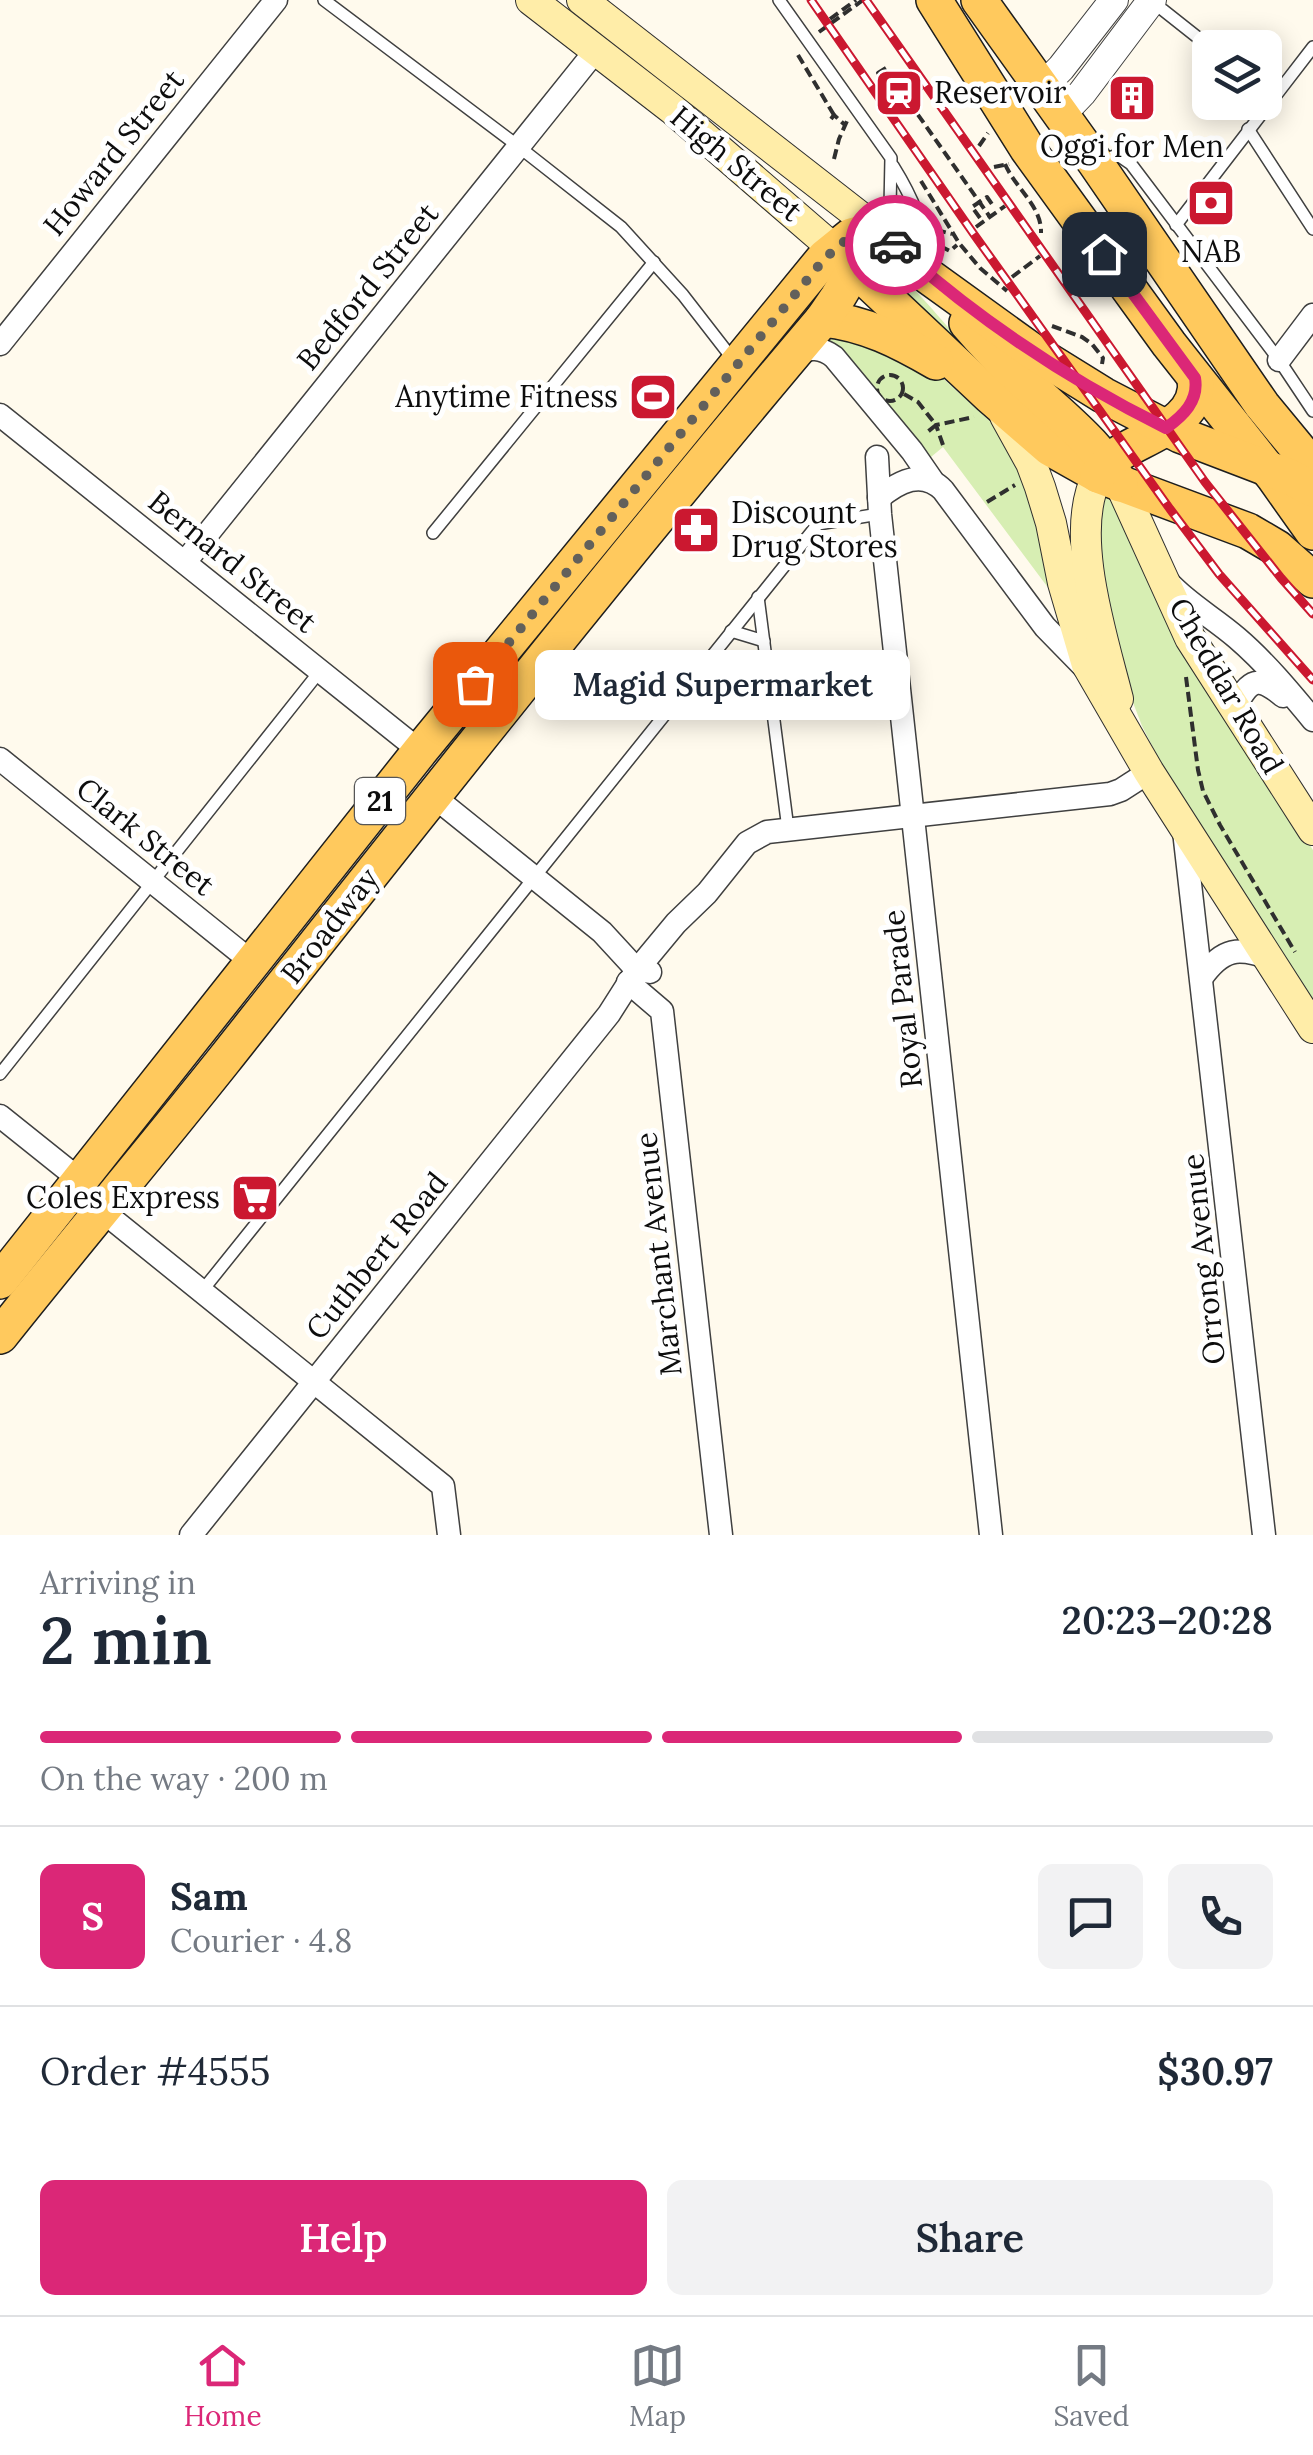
<!DOCTYPE html>
<meta charset="utf-8">
<style>
:root{--surface:#fff;--page:#f2f2f3;--text:#1f2937;--muted:#747a83;--line:#e0e1e3;--accent:#db2777}
body{margin:0;font-family:Lora,serif;background:var(--page);color:var(--text);height:100vh;display:flex;flex-direction:column;font-size:38px;white-space:nowrap}
*{box-sizing:border-box;margin:0}
p{font-size:32px;color:var(--muted)}
.icon{flex:none;width:55px;height:55px;fill:none;stroke:currentColor;stroke-width:2;stroke-linecap:round;stroke-linejoin:round}
.map{position:relative;height:1535px;overflow:hidden}
.details{display:flex;flex-direction:column;background:var(--surface);flex:1}
.details>*{flex:none}
.tools{position:absolute;left:1192px;top:30px;display:grid;gap:20px}
.tools a{display:grid;place-items:center;width:90px;height:90px;border-radius:15px;background:var(--surface);box-shadow:0 5px 25px #0003;font-size:50px}
.pin{position:absolute;display:grid;place-items:center;width:85px;height:85px;color:#fff;margin:-42px;border-radius:20px;box-shadow:0 5px 15px #0006}
.courier{position:absolute;display:grid;place-items:center;width:100px;height:100px;margin:-50px;border:8px solid #db2777;border-radius:50%;background:#fff;color:#222;box-shadow:0 2px 12px #0007}
.bubble{position:absolute;height:70px;border-radius:15px;background:var(--surface);box-shadow:0 5px 25px #0003;font-size:32px;font-weight:600;line-height:70px;text-align:center}
.overview em{font-style:normal;font-weight:600}
.overview div{display:flex;flex-direction:column-reverse}
.overview{display:flex;align-items:center;justify-content:space-between;height:170px;padding:0 40px}
h1{font-size:65px;font-weight:600;line-height:75px}
.bar{display:grid;grid-template-columns:repeat(4,1fr);gap:15px 10px;align-content:center;height:120px;padding:0 40px}
.bar i{height:12px;border-radius:8px;background:var(--line)}
.bar .active{background:var(--accent)}
.bar p{grid-column:span 4}
.line{display:flex;align-items:center;gap:25px;padding:0 40px;border-top:2px solid var(--line)}
.line div{flex:1}
.round{display:grid;place-items:center;flex:none;width:105px;height:105px;border-radius:15px;background:var(--page)}
.action{display:flex;gap:20px;margin-top:auto;padding:20px 40px}
.action a{flex:1;height:115px;border-radius:15px;background:var(--accent);color:#fff;font-size:40px;font-weight:600;line-height:115px;text-align:center}
.action a+a{background:var(--page);color:var(--text)}
.dock{display:flex;justify-content:space-around;align-items:center;height:140px;border-top:2px solid var(--line);background:var(--surface);font-size:28px;color:var(--muted)}
.dock a{display:grid;justify-items:center;gap:5px}
.dock .active{color:var(--accent)}
.map>svg:first-child{display:block}
.green{fill:#d7eeb3}
.lines{fill:none;stroke-linecap:round;stroke-linejoin:round}
.service-casing{stroke:#404040;stroke-width:14}
.minor-casing{stroke:#404040;stroke-width:25}
.tertiary-casing{stroke:#404040;stroke-width:30}
.secondary-casing{stroke:#2f2f2f;stroke-width:32}
.primary-casing{stroke:#1e1e1e;stroke-width:38}
.path{stroke:#2f2f2f;stroke-width:4;stroke-dasharray:10 5;stroke-linecap:butt}
.service{stroke:#fff;stroke-width:11}
.minor{stroke:#fff;stroke-width:22}
.tertiary{stroke:#fff;stroke-width:28}
.secondary{stroke:#ffeda8;stroke-width:30}
.primary{stroke:#ffc95d;stroke-width:35}
.rail-casing{stroke:#cb1830;stroke-width:9}
.rail{stroke:#fff;stroke-width:5;stroke-dasharray:15;stroke-linecap:butt}
.done{stroke:#62605b;stroke-width:10;stroke-dasharray:0 18}
.route{stroke:#db2777;stroke-width:12}
.labels{text-anchor:middle;stroke-width:10;stroke-linejoin:round;paint-order:stroke}
.shield{fill:#fff;stroke:#565656;stroke-width:2.5}
.shield-label{font-size:28px;font-weight:bold;fill:#0d0d0d}
.poi-label{font-size:30px;fill:#0d0d0d;stroke:#fff;text-anchor:start}
.street-label{font-size:30px;fill:#0d0d0d;stroke:#fff}
</style>
<div class="map">
<svg width="1313" height="1535" viewBox="0 0 1313 1535">
<rect width="100%" height="100%" fill="#fffaed"/>
<!-- green -->
<g class="green">
<path d="M879,264C906,273 939,319 960,340C980,358 1000,376 1020,394L1011,403L876,266Z"/>
<polygon points="832,328 935,371 1005,435 1024,473 1052,593 943,447 931,457 857,366 843,354 821,341"/>
<polygon points="1111,493 1261,769 1313,850 1313,1014 1223,859 1160,761 1142,726 1119,666 1104,603 1099,502"/>
</g>
<g class="lines">
<!-- service casing -->
<g class="service-casing">
<g id="service">
<polyline points="324,0 514,143 621,227 683,295 735,362"/>
<polyline points="779,0 891,158 890,207 880,228"/>
<polyline points="1163,10 1211,48"/>
<polyline points="1248,129 1313,229"/>
<polyline points="1099,161 1118,155 1131,164 1279,360 1313,411"/>
<path d="M893,166C913,198 925,227 928,265"/>
<polyline points="1176,225 1313,47"/>
<polyline points="433,533 654,262"/>
<polyline points="758,597 788,829"/>
<polyline points="731,631 764,641"/>
<polyline points="0,1074 320,671"/>
<polyline points="202,1291 818,524 879,514"/>
</g>
</g>
<!-- minor casing -->
<g class="minor-casing">
<g id="minor">
<polyline points="0,344 276,0"/>
<path d="M795,354C810,347 821,347 834,357L912,451L932,480"/>
<polyline points="1279,360 1313,315"/>
<polyline points="0,415 420,751"/>
<polyline points="877,457 880,514 991,1535"/>
<path d="M879,498C898,482 922,469 943,490L1045,627L1088,671"/>
<polyline points="185,562 597,49"/>
<path d="M1168,582C1188,604 1214,618 1237,638C1265,662 1289,691 1313,720"/>
<path d="M1235,707C1250,679 1258,675 1283,696"/>
<polyline points="0,759 252,962"/>
<polyline points="433,796 602,932 637,970 650,972"/>
<polyline points="1184,831 1264,1535"/>
<path d="M1202,977C1223,948 1238,947 1270,958"/>
<polyline points="628,982 662,1011 721,1535"/>
<polyline points="0,1116 80,1180"/>
<polyline points="101,1210 443,1486 449,1535"/>
<polyline points="191,1535 609,1014 637,970 676,923 707,893 747,843 767,832 1110,794 1121,790 1149,772"/>
</g>
</g>
<!-- tertiary casing -->
<g class="tertiary-casing">
<g id="tertiary">
<polyline points="1042,87 1061,68 1114,0"/>
<polyline points="1061,115 1082,93 1152,0"/>
</g>
</g>
<!-- secondary casing -->
<g class="secondary-casing">
<g id="secondary">
<polyline points="531,0 672,109 834,249"/>
<polyline points="582,0 876,229"/>
<polyline points="1005,416 1031,463 1040,487 1051,523 1063,583 1087,665 1149,772 1313,1028"/>
<path d="M1098,475C1067,531 1103,639 1118,699"/>
<polyline points="1120,484 1190,638 1313,830"/>
</g>
</g>
<!-- primary casing -->
<g class="primary-casing">
<g id="primary">
<polyline points="934,0 1027,148 1169,344 1274,477 1313,532"/>
<polyline points="979,0 1095,162 1262,405 1313,467"/>
<polyline points="839,254 990,396 1050,448 1098,475 1248,531 1277,548 1313,580"/>
<path d="M823,319C865,323 900,341 936,362"/>
<path d="M967,323C989,349 1014,373 1040,396C1069,423 1101,448 1120,484"/>
<path d="M1098,475C1103,469 1108,463 1114,457C1141,437 1203,423 1195,378"/>
<polyline points="0,1281 420,751 825,257 851,236 876,229 928,276 1032,351 1103,395 1180,435 1290,477 1313,489"/>
<path d="M0,1336C74,1243 150,1153 224,1060C421,811 618,561 823,319L838,297L878,230"/>
</g>
</g>
<!-- path -->
<g class="path">
<polyline points="830,19 856,0"/>
<polyline points="819,32 863,0"/>
<polyline points="798,55 834,115"/>
<polyline points="886,68 878,73 902,107 909,102 990,217"/>
<polyline points="893,109 922,88"/>
<polyline points="831,119 834,115 845,125"/>
<polyline points="979,146 988,133"/>
<polyline points="834,159 839,139 847,121"/>
<path d="M1005,164C1015,188 1042,206 1041,233"/>
<polyline points="994,167 1009,164"/>
<polyline points="921,181 959,243 980,268 1007,291"/>
<polyline points="980,218 972,207 987,197 994,207"/>
<polyline points="976,227 1005,206"/>
<polyline points="936,230 952,234"/>
<polyline points="940,246 950,251 957,245"/>
<polyline points="1012,277 1040,256"/>
<polyline points="1052,326 1082,337 1092,344 1103,358 1102,364"/>
<circle cx="890" cy="388" r="13"/>
<polyline points="904,394 918,402 936,425 925,434"/>
<polyline points="943,445 936,425 974,417"/>
<polyline points="987,502 1015,485"/>
<polyline points="1186,677 1198,770 1203,791 1220,825 1295,952"/>
</g>
<!-- service -->
<use href="#service" class="service"/>
<!-- minor -->
<use href="#minor" class="minor"/>
<!-- tertiary -->
<use href="#tertiary" class="tertiary"/>
<!-- secondary -->
<use href="#secondary" class="secondary"/>
<!-- primary -->
<use href="#primary" class="primary"/>
<!-- rail casing -->
<g class="rail-casing">
<g id="rail">
<polyline points="811,0 973,233 1170,509 1219,574 1313,680"/>
<polyline points="866,0 1205,482 1281,578 1313,614"/>
</g>
</g>
<!-- rail -->
<use href="#rail" class="rail"/>
</g>
<g class="lines">
<!-- done -->
<polyline class="done" points="475,684 825,258 851,236 876,229 895,245"/>
<!-- route -->
<path class="route" d="M895,245C976,318 1069,380 1166,428C1183,416 1199,401 1195,378L1104,254"/>
</g>
<!-- icons -->
<defs>
<g id="station-square" transform="scale(2.5)"><rect x="-9" y="-9" width="18" height="18" rx="4" fill="#cb1830" stroke="#fff"/><path d="M-3-6H3Q5-6 5-4V2Q5 4 3 4L4.5 6H3L1.5 4h-3L-3 6H-4.5L-3 4Q-5 4-5 2V-4Q-5-6-3-6ZM-3.5-4v3h7v-3ZM-3.5 1v1.5H-2V1ZM2 1v1.5H3.5V1Z" fill="#fff"/></g>
<g id="building-square" transform="scale(2.5)"><rect x="-9" y="-9" width="18" height="18" rx="4" fill="#cb1830" stroke="#fff"/><path d="M-4-6H4V6H1V3H-1V6H-4ZM-2.5-4.3h1.7v1.8h-1.7ZM.8-4.3h1.7v1.8H.8ZM-2.5-1h1.7V.8h-1.7ZM.8-1h1.7V.8H.8Z" fill="#fff"/></g>
<g id="bank-square" transform="scale(2.5)"><rect x="-9" y="-9" width="18" height="18" rx="4" fill="#cb1830" stroke="#fff"/><path d="M-6-4H6V4H-6ZM0-2.3a2.3 2.3 0 1 0 0 4.6a2.3 2.3 0 1 0 0-4.6Z" fill="#fff"/></g>
<g id="stadium-square" transform="scale(2.5)"><rect x="-9" y="-9" width="18" height="18" rx="4" fill="#cb1830" stroke="#fff"/><path d="M0-5a6.5 5 0 1 0 0 10a6.5 5 0 1 0 0-10ZM-3.5-1.8h7v3.6h-7Z" fill="#fff"/></g>
<g id="pharmacy-square" transform="scale(2.5)"><rect x="-9" y="-9" width="18" height="18" rx="4" fill="#cb1830" stroke="#fff"/><path d="M-2-6h4v4h4v4h-4v4h-4v-4h-4v-4h4Z" fill="#fff"/></g>
<g id="supermarket-square" transform="scale(2.5)"><rect x="-9" y="-9" width="18" height="18" rx="4" fill="#cb1830" stroke="#fff"/><path d="M-6-5.5h2.5l.6 2H6L4.5 2H-2.5L-4.4-4H-6ZM-1.5 3.2a1.3 1.3 0 1 0 .1 0ZM3 3.2a1.3 1.3 0 1 0 .1 0Z" fill="#fff"/></g>
</defs>
<g fill-rule="evenodd">
<use href="#station-square" x="899" y="93"/>
<use href="#building-square" x="1132" y="98"/>
<use href="#bank-square" x="1211" y="203"/>
<use href="#stadium-square" x="653" y="397"/>
<use href="#pharmacy-square" x="696" y="530"/>
<use href="#supermarket-square" x="255" y="1198"/>
</g>
<g class="labels">
<!-- shield labels -->
<rect class="shield" x="355" y="778" width="50" height="46" rx="8"/>
<g class="shield-label">
<text x="380" y="811">21</text>
</g>
<!-- poi labels -->
<g class="poi-label">
<text x="934" y="103">Reservoir</text>
<text x="1132" y="157" text-anchor="middle">Oggi for Men</text>
<text x="1211" y="262" text-anchor="middle">NAB</text>
<text x="618" y="407" text-anchor="end">Anytime Fitness</text>
<text x="731" y="523">Discount<tspan x="731" dy="34">Drug Stores</tspan></text>
<text x="220" y="1208" text-anchor="end">Coles Express</text>
</g>
<!-- street labels -->
<g class="street-label">
<text transform="translate(114 153) rotate(-51)" y="10">Howard Street</text>
<text transform="translate(736 164) rotate(40)" y="10">High Street</text>
<text transform="translate(368 287) rotate(-51)" y="10">Bedford Street</text>
<text transform="translate(232 562) rotate(39)" y="10">Bernard Street</text>
<text transform="translate(1226 686) rotate(60)" y="10">Cheddar Road</text>
<text transform="translate(145 837) rotate(39)" y="10">Clark Street</text>
<text transform="translate(330 926) rotate(-52)" y="10">Broadway</text>
<text transform="translate(903 999) rotate(-96)" y="10">Royal Parade</text>
<text transform="translate(659 1254) rotate(-96)" y="10">Marchant Avenue</text>
<text transform="translate(377 1256) rotate(-51)" y="10">Cuthbert Road</text>
<text transform="translate(1204 1259) rotate(-96)" y="10">Orrong Avenue</text>
</g>
</g>
</svg>
<div class="tools">
<a><svg class="icon" aria-label="layers" viewBox="0 0 24 24"><path d="M12 4l9 5-9 5-9-5zM3 14l9 5 9-5"/></svg></a>
</div>
<div class="pin" style="left:475px;top:684px;background:#ea580c"><svg class="icon" aria-label="bag" viewBox="0 0 24 24"><path d="M5 8h14l-1 12H6zM9 8a3 3 0 0 1 6 0"/></svg></div>
<div class="pin" style="left:1104px;top:254px;background:#1f2937"><svg class="icon" aria-label="home" viewBox="0 0 24 24"><path d="M3 11l9-7 9 7M6 9v11h12V9"/></svg></div>
<div class="courier" style="left:895px;top:245px"><svg class="icon" aria-label="car" viewBox="0 0 24 24"><path d="M5 17H2v-5l4-1 3-4h7l3 4 3 1v5h-3M9 17h6M6 11h13"/><circle cx="7" cy="17" r="2"/><circle cx="17" cy="17" r="2"/></svg></div>
<div class="bubble" style="left:535px;top:650px;width:375px">Magid Supermarket</div>
</div>
<section class="details">
<div class="overview"><div><h1>2 min</h1><p>Arriving in</p></div><em>20:23–20:28</em></div>
<div class="bar"><i class="active"></i><i class="active"></i><i class="active"></i><i></i><p>On the way · 200 m</p></div>
<div class="line" style="height:180px"><b class="round" style="background:var(--accent);color:#fff">S</b><div><b>Sam</b><p>Courier · 4.8</p></div><a class="round"><svg class="icon" aria-label="chat" viewBox="0 0 24 24"><path d="M4 5h16v11H9l-5 4z"/></svg></a><a class="round"><svg class="icon" aria-label="phone" viewBox="0 0 24 24"><path d="M5 4h4l2 5-3 2q2 4 5 5l2-3 5 2v4C11 20 4 13 5 4z"/></svg></a></div>
<div class="line" style="height:130px"><div>Order #4555</div><b>$30.97</b></div>
<div class="action"><a>Help</a><a>Share</a></div>
</section>
<nav class="dock">
<a class="active"><svg class="icon" aria-label="home" viewBox="0 0 24 24"><path d="M3 11l9-7 9 7M6 9v11h12V9"/></svg>Home</a>
<a><svg class="icon" aria-label="map" viewBox="0 0 24 24"><path d="M3 6l6-2 6 2 6-2v14l-6 2-6-2-6 2zM9 4v14M15 6v14"/></svg>Map</a>
<a><svg class="icon" aria-label="saved" viewBox="0 0 24 24"><path d="M7 4h10v16l-5-4-5 4z"/></svg>Saved</a>
</nav>
